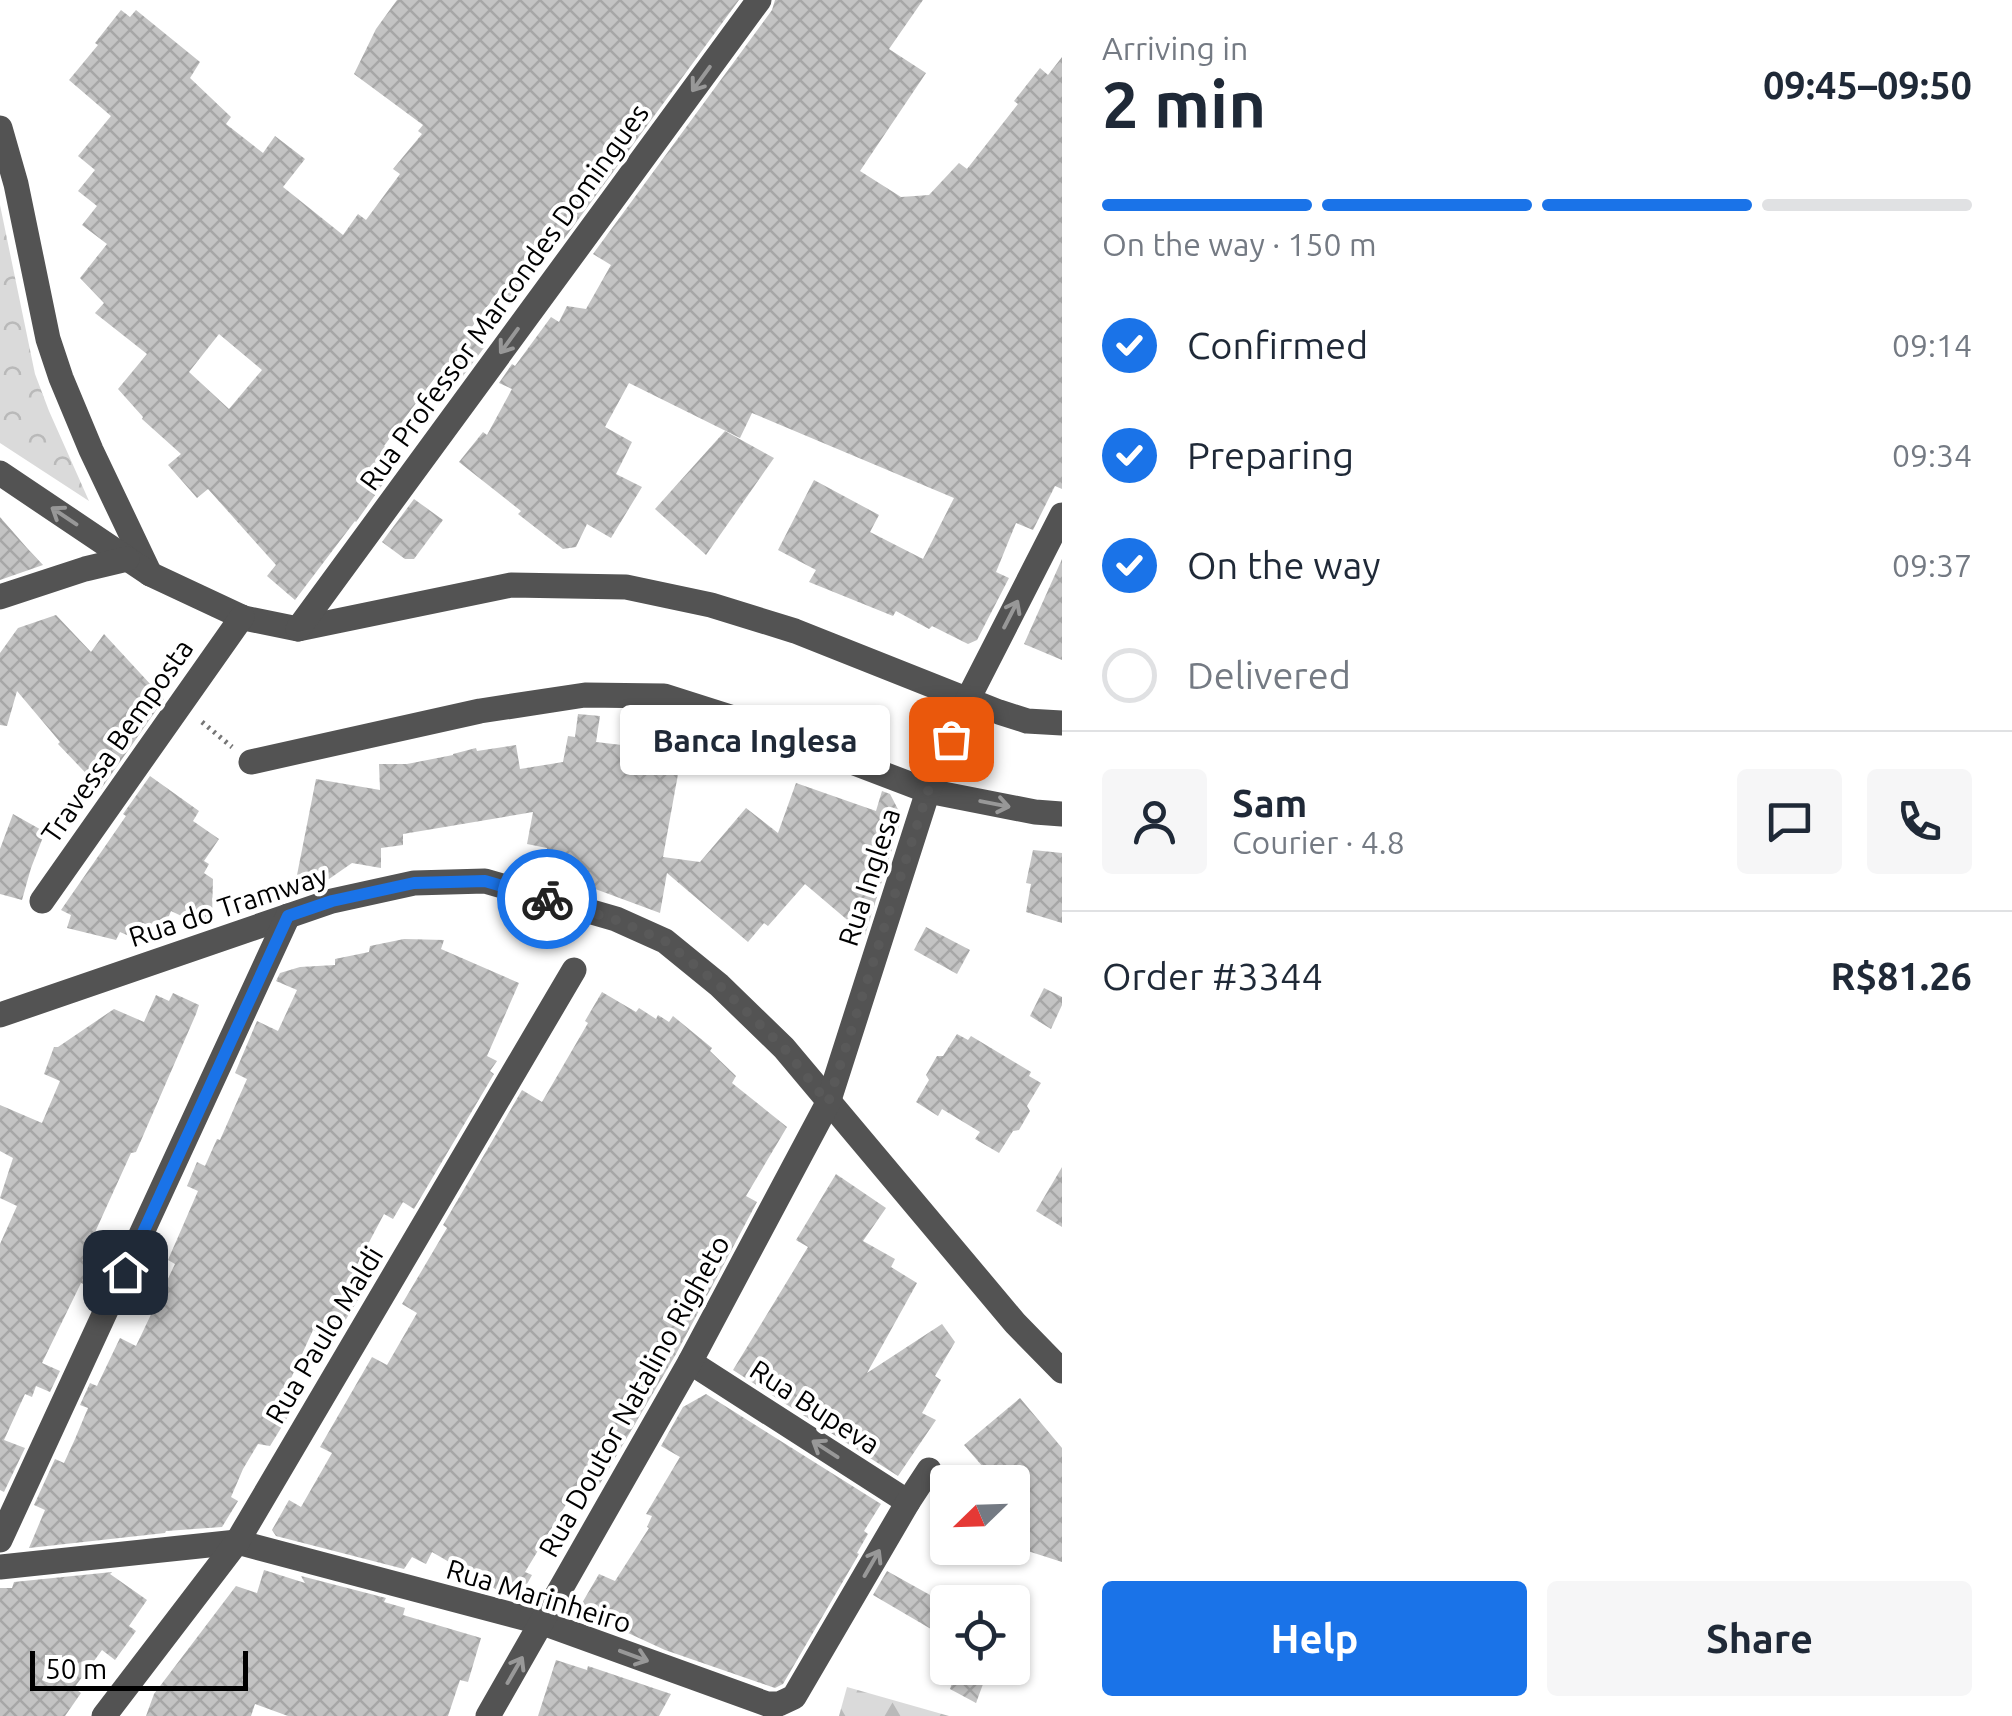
<!DOCTYPE html>
<meta charset="utf-8">
<style>
:root{--surface:#fff;--page:#f6f6f7;--text:#1f2937;--muted:#747a83;--line:#e0e1e3;--accent:#1a73e8}
body{margin:0;font-family:Ubuntu,sans-serif;background:var(--page);color:var(--text);height:100vh;display:flex;flex-direction:column;font-size:38px;white-space:nowrap}
*{box-sizing:border-box;margin:0}
p{font-size:32px;color:var(--muted)}
.icon{flex:none;width:55px;height:55px;fill:none;stroke:currentColor;stroke-width:2;stroke-linecap:round;stroke-linejoin:round}
.map{position:relative;flex:1;overflow:hidden}
.drawer{display:flex;flex-direction:column;background:var(--surface);width:950px}
.drawer>*{flex:none}
.needle{width:65px;rotate:247deg}
.fabs{position:absolute;left:930px;top:1465px;display:grid;gap:20px}
.fabs a{display:grid;place-items:center;width:100px;height:100px;border-radius:10px;background:var(--surface);box-shadow:0 2px 8px #0004;font-size:50px}
.scale{position:absolute;left:30px;bottom:25px;width:218px;box-sizing:border-box;padding-left:10px;border:5px solid #000;border-top:0;font-size:28px;line-height:35px;white-space:nowrap;color:#000;-webkit-text-stroke:8px #fff;paint-order:stroke}
.pin{position:absolute;display:grid;place-items:center;width:85px;height:85px;color:#fff;margin:-42px;border-radius:20px;box-shadow:0 5px 15px #0006}
.courier{position:absolute;display:grid;place-items:center;width:100px;height:100px;margin:-50px;border:8px solid #1a73e8;border-radius:50%;background:#fff;color:#222;box-shadow:0 2px 12px #0007}
.bubble{position:absolute;height:70px;border-radius:10px;background:var(--surface);box-shadow:0 2px 8px #0004;font-size:32px;font-weight:600;line-height:70px;text-align:center}
.summary em{font-style:normal;font-weight:600}
.summary div{display:flex;flex-direction:column-reverse}
.summary{display:flex;align-items:center;justify-content:space-between;height:170px;padding:0 40px}
h1{font-size:65px;font-weight:600;line-height:75px}
.bar{display:grid;grid-template-columns:repeat(4,1fr);gap:15px 10px;align-content:center;height:120px;padding:0 40px}
.bar i{height:12px;border-radius:8px;background:var(--line)}
.bar .on{background:var(--accent)}
.bar p{grid-column:span 4}
.line{display:flex;align-items:center;gap:25px;padding:0 40px;border-top:2px solid var(--line)}
.line div{flex:1}
.round{display:grid;place-items:center;flex:none;width:105px;height:105px;border-radius:10px;background:var(--page)}
ol{padding:0 40px;list-style:none}
li{display:flex;align-items:center;gap:30px;height:110px}
li p{margin-inline-start:auto}
li .icon{padding:10px;border-radius:50%;background:var(--accent);color:#fff;stroke-width:4}
li:last-child{color:var(--muted)}
li i{width:55px;height:55px;border:5px solid var(--line);border-radius:50%}
.action{display:flex;gap:20px;margin-top:auto;padding:20px 40px}
.action a{flex:1;height:115px;border-radius:10px;background:var(--accent);color:#fff;font-size:40px;font-weight:600;line-height:115px;text-align:center}
.action a+a{background:var(--page);color:var(--text)}
main{display:flex;flex:1;min-height:0}
.map>svg:first-child{display:block}
.forest{fill:url(#forest-firs)}
.park{fill:url(#park-crowns)}
.building{fill:url(#building-cross-hatch);fill-rule:evenodd}
.lines{fill:none;stroke-linecap:round;stroke-linejoin:round}
.path{stroke:#757575;stroke-width:5;stroke-dasharray:2.5 5;stroke-linecap:butt}
.minor{stroke:#535353;stroke-width:25}
.oneway{stroke:#989898}
.done{stroke:#595959;stroke-width:10;stroke-dasharray:0 18}
.route{stroke:#1a73e8;stroke-width:12}
.labels{text-anchor:middle;stroke-width:8;stroke-linejoin:round;paint-order:stroke}
.street-label{font-size:28px;fill:#000;stroke:#fff}
</style>
<main>
<div class="map">
<svg width="1062" height="1716" viewBox="0 0 1062 1716">
<defs>
<pattern id="forest-firs" width="22" height="20" patternUnits="userSpaceOnUse" patternTransform="scale(2.5)"><rect width="22" height="20" fill="#dadada"/><path d="M5 1l3.5 6h-7zM16 11l3.5 6h-7z" fill="#b9b9b9"/></pattern>
<pattern id="park-crowns" width="20" height="18" patternUnits="userSpaceOnUse" patternTransform="scale(2.5)"><rect width="20" height="18" fill="#dadada"/><path d="M2 6a3 3 0 1 1 6 0M12 15a3 3 0 1 1 6 0" fill="none" stroke="#b9b9b9"/></pattern>
<pattern id="building-cross-hatch" width="8" height="8" patternUnits="userSpaceOnUse" patternTransform="scale(2.5)"><rect width="8" height="8" fill="#c3c3c3"/><path d="M0 0l8 8M0 8l8-8" fill="none" stroke="#a6a6a6"/></pattern>
</defs>
<rect width="100%" height="100%" fill="#fff"/>
<!-- forest -->
<polygon class="forest" points="847,1687 949,1716 839,1716"/>
<!-- park -->
<polygon class="park" points="0,205 35,374 49,411 89,501 0,443"/>
<!-- building -->
<g class="building">
<path d="M397,0H739L564,239L555,233L509,298L499,291L468,332L486,345L451,392L434,379L384,446L400,460L356,522L355,521L295,600L267,576L276,565L208,489L197,498L168,465L181,454L142,419L143,417L118,389L147,354L95,313L104,303L80,278L107,244L82,225L97,206L78,191L95,170L78,156L111,116L69,80L98,45L95,43L121,10L130,17L136,10L200,62L190,78L231,117L226,124L263,153L275,136L305,159L283,187L343,235L358,214L366,220L400,174L393,169L422,134L418,131L423,125L354,74L376,29ZM219,334L262,370L229,409L189,372Z"/>
<polygon points="775,0 923,0 889,49 926,73 860,171 901,197 929,195 959,163 967,169 1018,104 1014,101 1040,68 1048,75 1062,57 1062,489 1055,486 1033,530 1016,523 996,572 1009,578 977,640 968,644 932,626 929,629 896,611 893,616 809,582 816,570 778,550 814,480 879,515 870,532 923,559 954,498 752,413 740,438 629,383 605,427 632,442 616,474 642,487 611,538 587,524 576,547 563,549 518,514 521,511 459,462 483,432 487,435 512,389 499,383 512,364 515,366 551,317 559,322 567,306 586,309 611,265 593,254 772,10"/>
<polygon points="725,431 774,458 706,555 655,509"/>
<polygon points="414,499 443,520 414,559 405,559 382,542"/>
<polygon points="0,517 27,548 43,565 0,580"/>
<polygon points="1062,559 1062,660 1024,644"/>
<polygon points="56,615 91,652 104,634 164,699 101,789 58,744 60,742 17,691 7,726 0,725 0,653 18,628"/>
<polygon points="578,714 600,716 596,742 682,752 663,857 700,862 746,808 778,833 796,783 876,811 882,791 890,794 902,817 865,935 805,884 768,926 764,923 748,942 667,873 660,913 571,880 573,866 545,861 547,848 527,844 533,812 403,834 403,845 381,848 381,868 352,863 329,879 297,875 316,779 380,790 379,764 407,764 453,755 453,754 476,748 477,751 516,745 520,769 563,762 568,736 575,737"/>
<polygon points="150,776 199,811 193,821 219,839 204,861 209,864 204,873 213,879 212,915 192,921 171,911 165,926 151,926 143,923 136,939 120,932 116,940 67,928 71,915 61,910 126,816 123,814"/>
<polygon points="13,814 45,832 31,868 22,900 0,894 0,849"/>
<polygon points="1033,850 1062,853 1062,923 1026,912 1031,884 1026,883"/>
<polygon points="926,927 970,950 957,974 914,950"/>
<polygon points="404,939 444,940 441,949 519,983 487,1056 497,1061 490,1071 494,1074 414,1209 403,1202 393,1219 384,1214 349,1280 365,1288 334,1339 313,1330 277,1409 289,1415 270,1446 258,1444 243,1469 231,1497 238,1501 222,1527 166,1531 165,1533 29,1548 45,1510 34,1505 55,1459 64,1463 75,1439 88,1408 80,1405 90,1383 97,1386 120,1338 136,1346 175,1264 168,1260 198,1191 187,1186 197,1162 205,1166 217,1139 220,1140 247,1079 235,1073 257,1021 278,1031 297,990 276,981 280,973 300,967 335,965 335,959 369,952 370,946"/>
<polygon points="1044,988 1062,997 1062,1005 1051,1029 1030,1016"/>
<polygon points="602,992 636,1012 639,1008 656,1019 658,1015 669,1022 673,1016 712,1048 710,1051 736,1076 732,1083 787,1127 746,1196 757,1202 676,1354 598,1487 582,1478 525,1572 532,1575 518,1600 511,1598 432,1552 426,1564 412,1557 404,1569 276,1536 272,1530 289,1500 301,1507 332,1453 320,1447 372,1357 387,1365 417,1313 402,1304 447,1228 443,1225 522,1090 542,1102 588,1023 585,1021"/>
<polygon points="173,993 199,1005 196,1014 136,1152 131,1153 86,1252 92,1255 88,1262 100,1267 90,1287 81,1283 42,1363 60,1371 50,1392 36,1386 32,1397 25,1394 4,1440 25,1448 4,1492 0,1490 0,1244 17,1206 0,1198 13,1158 0,1151 0,1105 42,1123 60,1081 44,1074 54,1047 58,1047 114,1009 144,1022 156,995 169,1001"/>
<polygon points="957,1034 968,1040 971,1036 1031,1072 1029,1076 1041,1083 1027,1106 1030,1111 1019,1130 1013,1131 999,1153 975,1139 980,1132 942,1109 938,1116 916,1102 929,1080 926,1075 937,1056 943,1056"/>
<polygon points="1062,1167 1062,1227 1036,1211"/>
<polygon points="836,1174 886,1208 863,1241 895,1259 891,1267 917,1283 867,1373 942,1324 955,1342 935,1376 941,1380 922,1413 936,1420 898,1476 733,1370 808,1247 796,1240"/>
<polygon points="706,1394 881,1504 864,1531 868,1534 857,1553 859,1554 783,1684 775,1688 665,1650 578,1610 599,1574 615,1581 649,1528 647,1527 652,1516 646,1514 680,1457 661,1446 683,1407"/>
<polygon points="1020,1398 1062,1448 1062,1562 1012,1546 1012,1534 1018,1518 1012,1514 1012,1482 996,1482 964,1445"/>
<polygon points="264,1570 305,1583 301,1576 386,1598 384,1602 405,1608 403,1615 481,1638 468,1682 460,1680 448,1716 288,1716 255,1704 251,1716 146,1716 154,1694 236,1586 257,1593"/>
<polygon points="887,1571 948,1605 948,1639 873,1595"/>
<polygon points="112,1572 110,1574 147,1600 129,1626 136,1631 115,1660 102,1650 74,1688 81,1693 65,1716 0,1716 0,1588 12,1588 14,1582"/>
<polygon points="556,1660 587,1670 588,1666 671,1694 659,1716 538,1716"/>
<polygon points="957,1668 989,1668 976,1703 950,1689"/>
</g>
<g class="lines">
<!-- path -->
<polyline class="path" points="202,722 232,747"/>
<!-- minor -->
<g class="minor">
<polyline points="0,128 16,184 48,339 61,378 91,450 150,574"/>
<polyline points="0,473 150,574 244,618 298,629 511,585 626,587 711,605 795,631 999,712 1027,721 1062,723"/>
<polyline points="0,597 85,569 127,559"/>
<polyline points="298,629 759,0"/>
<polyline points="251,762 480,711 585,695 664,696 752,724 928,791 1035,812 1062,814"/>
<polyline points="42,901 242,617"/>
<polyline points="0,1015 332,901 414,883 485,881 616,919 665,941 719,985 784,1048 1015,1323 1062,1371"/>
<polyline points="690,1362 908,1502"/>
<polyline points="0,1540 288,916"/>
<polyline points="0,1567 237,1542 543,1623 767,1704 779,1704 794,1697 908,1502 929,1470"/>
<polyline points="104,1716 237,1542 574,970"/>
<polyline points="488,1716 690,1362 828,1103 928,791 967,701 1062,515"/>
</g>
</g>
<!-- one-way arrows -->
<defs><path id="oneway-shaft" d="M-6 0H5M1.5-3L5.5 0L1.5 3" fill="none" stroke-width="1.6" stroke-linecap="round" stroke-linejoin="round" transform="scale(2.5)"/></defs>
<g class="oneway">
<use href="#oneway-shaft" transform="translate(701 79) rotate(126)"/>
<use href="#oneway-shaft" transform="translate(509 341) rotate(126)"/>
<use href="#oneway-shaft" transform="translate(64 516) rotate(-146)"/>
<use href="#oneway-shaft" transform="translate(1011 614) rotate(-63)"/>
<use href="#oneway-shaft" transform="translate(995 804) rotate(11)"/>
<use href="#oneway-shaft" transform="translate(825 1449) rotate(-147)"/>
<use href="#oneway-shaft" transform="translate(872 1563) rotate(-60)"/>
<use href="#oneway-shaft" transform="translate(634 1656) rotate(20)"/>
<use href="#oneway-shaft" transform="translate(515 1670) rotate(-60)"/>
</g>
<g class="lines">
<!-- done -->
<polyline class="done" points="547,899 616,920 665,941 719,985 784,1048 828,1103 928,791 951,739"/>
<!-- route -->
<polyline class="route" points="125,1272 288,916 332,901 414,883 485,881 547,899"/>
</g>
<g class="labels">
<!-- street labels -->
<g class="street-label">
<text transform="translate(504 297) rotate(-54)" y="10">Rua Professor Marcondes Domingues</text>
<text transform="translate(117 741) rotate(-55)" y="10">Travessa Bemposta</text>
<text transform="translate(869 877) rotate(-72)" y="10">Rua Inglesa</text>
<text transform="translate(228 906) rotate(-18)" y="10">Rua do Tramway</text>
<text transform="translate(324 1335) rotate(-59)" y="10">Rua Paulo Maldi</text>
<text transform="translate(634 1396) rotate(-61)" y="10">Rua Doutor Natalino Righeto</text>
<text transform="translate(815 1407) rotate(33)" y="10">Rua Bupeva</text>
<text transform="translate(539 1596) rotate(17)" y="10">Rua Marinheiro</text>
</g>
</g>
</svg>
<div class="fabs">
<a><svg class="needle" viewBox="-14 -14 28 28"><path d="M0-13l5 13h-10z" fill="#e53935"/><path d="M0 13l5-13h-10z" fill="#747a83"/></svg></a>
<a><svg class="icon" aria-label="locate" viewBox="0 0 24 24"><circle cx="12" cy="12" r="6"/><path d="M12 2v4M12 18v4M2 12h4M18 12h4"/></svg></a>
</div>
<div class="scale">50 m</div>
<div class="pin" style="left:951px;top:739px;background:#ea580c"><svg class="icon" aria-label="bag" viewBox="0 0 24 24"><path d="M5 8h14l-1 12H6zM9 8a3 3 0 0 1 6 0"/></svg></div>
<div class="pin" style="left:125px;top:1272px;background:#1f2937"><svg class="icon" aria-label="home" viewBox="0 0 24 24"><path d="M3 11l9-7 9 7M6 9v11h12V9"/></svg></div>
<div class="courier" style="left:547px;top:899px"><svg class="icon" aria-label="bike" viewBox="0 0 24 24"><circle cx="6" cy="16" r="4"/><circle cx="18" cy="16" r="4"/><path d="M6 16l4-8h5l3 8M10 8l3 8H6M13 5h3"/></svg></div>
<div class="bubble" style="left:620px;top:705px;width:270px">Banca Inglesa</div>
</div>
<section class="drawer">
<div class="summary"><div><h1>2 min</h1><p>Arriving in</p></div><em>09:45–09:50</em></div>
<div class="bar"><i class="on"></i><i class="on"></i><i class="on"></i><i></i><p>On the way · 150 m</p></div>
<ol>
<li><svg class="icon" aria-label="check" viewBox="0 0 24 24"><path d="M5 12l5 5 9-10"/></svg>Confirmed<p>09:14</p></li>
<li><svg class="icon" aria-label="check" viewBox="0 0 24 24"><path d="M5 12l5 5 9-10"/></svg>Preparing<p>09:34</p></li>
<li><svg class="icon" aria-label="check" viewBox="0 0 24 24"><path d="M5 12l5 5 9-10"/></svg>On the way<p>09:37</p></li>
<li><i></i>Delivered</li>
</ol>
<div class="line" style="height:180px"><a class="round"><svg class="icon" aria-label="person" viewBox="0 0 24 24"><circle cx="12" cy="8" r="4"/><path d="M4 21q1-7 8-7t8 7"/></svg></a><div><b>Sam</b><p>Courier · 4.8</p></div><a class="round"><svg class="icon" aria-label="chat" viewBox="0 0 24 24"><path d="M4 5h16v11H9l-5 4z"/></svg></a><a class="round"><svg class="icon" aria-label="phone" viewBox="0 0 24 24"><path d="M5 4h4l2 5-3 2q2 4 5 5l2-3 5 2v4C11 20 4 13 5 4z"/></svg></a></div>
<div class="line" style="height:130px"><div>Order #3344</div><b>R$81.26</b></div>
<div class="action"><a>Help</a><a>Share</a></div>
</section>
</main>
